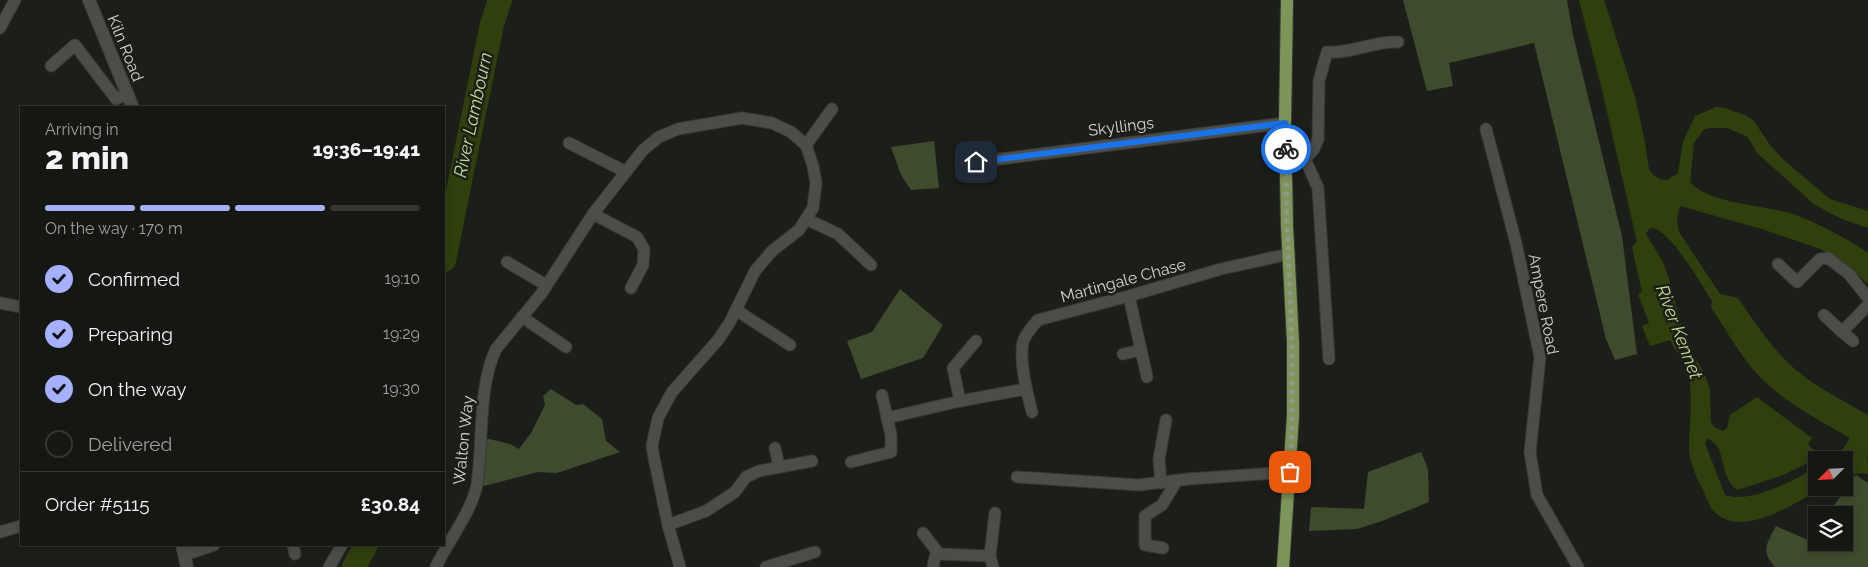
<!DOCTYPE html>
<meta charset="utf-8">
<style>
:root{--surface:#151713;--page:#1e201c;--text:#f1f3f6;--muted:#9d9fa0;--line:#343633;--accent:#a5b1fc}
body{margin:0;font-family:Raleway,sans-serif;background:var(--page);color:var(--text);height:100vh;display:flex;flex-direction:column;font-size:19px;white-space:nowrap}
*{box-sizing:border-box;margin:0}
p{font-size:16px;color:var(--muted)}
.icon{flex:none;width:28px;height:28px;fill:none;stroke:currentColor;stroke-width:2;stroke-linecap:round;stroke-linejoin:round}
.map{position:relative;flex:1;overflow:hidden}
.side{position:absolute;left:20px;top:106px;width:425px;height:440px;display:flex;flex-direction:column;background:var(--surface);border-radius:0px;box-shadow:0 2px 8px #0003,0 0 0 1px var(--line)}
.side>*{flex:none}
.needle{width:32px;rotate:246deg}
.controls{position:absolute;left:1808px;top:451px;display:grid;gap:10px}
.controls a{display:grid;place-items:center;width:45px;height:45px;border-radius:0px;background:var(--surface);box-shadow:0 2px 8px #0003,0 0 0 1px var(--line);font-size:25px}
.pin{position:absolute;display:grid;place-items:center;width:42px;height:42px;color:#fff;margin:-21px;border-radius:10px;box-shadow:0 2px 8px #0006}
.courier{position:absolute;display:grid;place-items:center;width:50px;height:50px;margin:-25px;border:4px solid #1a73e8;border-radius:50%;background:#fff;color:#222;box-shadow:0 1px 6px #0007}
.overview em{font-style:normal;font-weight:800}
.overview div{display:flex;flex-direction:column-reverse}
.overview{display:flex;align-items:center;justify-content:space-between;height:85px;padding:0 25px}
h1{font-size:32px;font-weight:800;line-height:38px}
.bar{display:grid;grid-template-columns:repeat(4,1fr);gap:8px 5px;align-content:center;height:60px;padding:0 25px}
.bar i{height:6px;border-radius:4px;background:var(--line)}
.bar .on{background:var(--accent)}
.bar p{grid-column:span 4}
.line{display:flex;align-items:center;gap:12px;padding:0 25px;border-top:1px solid var(--line)}
.line div{flex:1}
ol{padding:0 25px;list-style:none}
li{display:flex;align-items:center;gap:15px;height:55px}
li p{margin-inline-start:auto}
li .icon{padding:5px;border-radius:50%;background:var(--accent);color:#111;stroke-width:4}
li:last-child{color:var(--muted)}
li i{width:28px;height:28px;border:2px solid var(--line);border-radius:50%}
.map>svg:first-child{display:block}
.green{fill:#3f4b2d}
.water{fill:#2f400d}
.lines{fill:none;stroke-linecap:round;stroke-linejoin:round}
.river{stroke:#2f400d;stroke-width:24}
.minor-casing{stroke:#383a36;stroke-width:13}
.tertiary-casing{stroke:#383a36;stroke-width:14}
.primary-casing{stroke:#383a36;stroke-width:14}
.minor{stroke:#4b4e48;stroke-width:11}
.tertiary{stroke:#4b4e48;stroke-width:12}
.primary{stroke:#7e9559;stroke-width:12}
.done{stroke:#929590;stroke-width:5;stroke-dasharray:0 9}
.route{stroke:#1a73e8;stroke-width:6}
.labels{text-anchor:middle;stroke-width:5;stroke-linejoin:round;paint-order:stroke}
.street-label{font-size:16px;fill:#d2d4d0;stroke:#1c1f19}
.water-label{font-size:18px;font-style:italic;fill:#bfde91;stroke:#1c1f19}
</style>
<div class="map">
<svg width="1868" height="567" viewBox="0 0 1868 567">
<rect width="100%" height="100%" fill="#1c1f19"/>
<!-- green -->
<g class="green">
<polygon points="1403,0 1567,0 1573,35 1622,236 1637,354 1615,360 1606,339 1534,43 1449,63 1453,86 1427,91"/>
<polygon points="934,141 939,188 911,190 901,175 891,147"/>
<polygon points="900,289 943,325 923,358 861,379 847,341 872,332"/>
<polygon points="551,389 576,405 583,404 602,419 606,441 620,452 557,473 538,472 476,488 481,437 510,444 519,449 531,433 545,405 543,396"/>
<polygon points="1421,452 1428,469 1429,502 1382,521 1357,529 1309,531 1311,507 1364,509 1368,472"/>
<path d="M1856,475L1868,483V567H1775C1760,550 1767,544 1776,526L1808,540L1816,529V542H1844V515H1827Z"/>
</g>
<!-- water -->
<path class="water" d="M1579,0H1604L1635,97L1644,137L1649,169L1653,175L1660,179L1667,180L1678,173L1683,142L1695,116L1716,107L1725,108L1747,116L1754,121L1770,145L1784,160L1830,199L1868,211V228L1842,219L1815,205L1757,153L1748,137L1727,128H1711L1704,129L1694,143L1690,182C1710,205 1768,205 1796,215C1815,222 1852,241 1868,253V284L1844,262L1820,249L1762,229L1680,206L1677,218L1679,232L1720,294L1738,298C1755,323 1773,350 1796,370C1817,388 1844,401 1868,415V455L1867,457L1868,459V474C1860,472 1851,475 1844,478V460H1824L1843,449L1850,438C1819,420 1786,403 1760,377C1741,357 1726,330 1711,307L1712,301C1702,286 1668,225 1650,228L1646,234L1662,260L1669,279L1681,323L1682,336L1688,350L1699,364L1705,376L1710,389L1711,422L1714,427L1723,431L1727,428L1730,415L1757,397L1812,438L1808,444L1819,455L1817,458L1781,476L1737,490C1723,480 1725,460 1717,446C1715,443 1711,440 1708,438L1705,443L1725,495C1749,504 1796,481 1816,466V488H1822C1795,503 1739,542 1712,509C1709,504 1706,497 1704,492C1697,479 1690,464 1689,449C1689,423 1694,398 1688,373C1685,360 1675,351 1670,340L1650,346L1642,326L1649,323L1638,294L1642,292L1632,247L1637,242L1602,90Z"/>
<g class="lines">
<!-- river -->
<g class="river">
<polyline points="444,260 492,24 500,0"/>
<polyline points="354,567 366,545"/>
</g>
<!-- minor casing -->
<g class="minor-casing">
<g id="minor">
<polyline points="0,28 15,0"/>
<polyline points="51,66 75,45 116,99 128,94"/>
<polyline points="1486,129 1516,243 1540,357 1530,452 1537,495 1578,567"/>
<polyline points="569,143 626,172"/>
<polyline points="806,145 832,109"/>
<polyline points="1305,159 1318,188 1329,359"/>
<path d="M1287,162L1305,159L1314,149L1318,139L1319,81L1327,52C1351,54 1373,41 1398,42"/>
<polyline points="961,164 1285,123"/>
<polyline points="593,214 637,237 644,249 643,265 631,288"/>
<polyline points="806,219 838,234 871,265"/>
<polyline points="507,262 546,285"/>
<polyline points="1778,264 1797,282 1820,259 1828,258 1849,274 1868,298"/>
<polyline points="1129,296 1147,377"/>
<polyline points="0,303 21,307"/>
<polyline points="736,310 790,345"/>
<polyline points="1824,315 1842,332 1868,305"/>
<polyline points="522,317 566,347"/>
<polyline points="1842,332 1853,341"/>
<polyline points="1123,354 1141,350"/>
<polyline points="960,401 953,368 976,341"/>
<path d="M1032,412C1027,392 1019,362 1023,342C1025,334 1033,326 1038,320L1129,296L1221,269L1289,254"/>
<polyline points="887,418 960,401 1026,389"/>
<polyline points="775,448 779,466"/>
<polyline points="851,462 891,452 891,435 882,395"/>
<polyline points="1017,477 1139,485 1188,479 1290,472"/>
<polyline points="1161,483 1159,459 1166,420"/>
<polyline points="668,525 706,511 735,492 746,477 759,471 812,461"/>
<polyline points="0,532 21,526"/>
<polyline points="923,533 939,554 990,556"/>
<polyline points="293,545 295,554"/>
<polyline points="1163,548 1145,545 1145,516 1162,505 1176,482"/>
<polyline points="184,555 214,545"/>
<polyline points="329,567 342,545"/>
<path d="M436,567C448,541 468,517 476,489C479,476 479,464 480,451C482,419 482,378 496,349L541,294L593,214L643,150L659,137L678,129L742,118L772,123L791,132L806,145L813,166L816,183L813,208L799,230L772,251L755,271L730,322L718,340L672,392L658,418L652,446L654,458L668,525L680,567"/>
<polyline points="766,567 815,552"/>
<polyline points="933,567 935,557 939,554"/>
<polyline points="993,567 990,556 995,513"/>
</g>
</g>
<!-- tertiary casing -->
<g class="tertiary-casing">
<g id="tertiary">
<polyline points="89,0 133,108"/>
<polyline points="182,545 187,567"/>
</g>
</g>
<!-- primary casing -->
<g class="primary-casing">
<polyline id="primary" points="1283,567 1293,416 1293,342 1287,226 1285,123 1287,0"/>
</g>
<!-- minor -->
<use href="#minor" class="minor"/>
<!-- tertiary -->
<use href="#tertiary" class="tertiary"/>
<!-- primary -->
<use href="#primary" class="primary"/>
</g>
<g class="lines">
<!-- done -->
<path class="done" d="M1286,149C1287,175 1286,202 1287,229C1291,310 1295,391 1290,472"/>
<!-- route -->
<polyline class="route" points="976,162 1285,123 1286,149"/>
</g>
<g class="labels">
<!-- street labels -->
<g class="street-label">
<text transform="translate(126 48) rotate(68)" y="6">Kiln Road</text>
<text transform="translate(1121 126) rotate(-7)" y="6">Skyllings</text>
<text transform="translate(1123 280) rotate(-15)" y="6">Martingale Chase</text>
<text transform="translate(1544 304) rotate(79)" y="6">Ampere Road</text>
<text transform="translate(463 440) rotate(-84)" y="6">Walton Way</text>
</g>
<!-- water labels -->
<g class="water-label">
<text transform="translate(473 115) rotate(-78)" y="6">River Lambourn</text>
<text transform="translate(1679 332) rotate(69)" y="6">River Kennet</text>
</g>
</g>
</svg>
<div class="controls">
<a><svg class="needle" viewBox="-14 -14 28 28"><path d="M0-13l5 13h-10z" fill="#e53935"/><path d="M0 13l5-13h-10z" fill="#9d9fa0"/></svg></a>
<a><svg class="icon" aria-label="layers" viewBox="0 0 24 24"><path d="M12 4l9 5-9 5-9-5zM3 14l9 5 9-5"/></svg></a>
</div>
<div class="pin" style="left:1290px;top:472px;background:#ea580c"><svg class="icon" aria-label="bag" viewBox="0 0 24 24"><path d="M5 8h14l-1 12H6zM9 8a3 3 0 0 1 6 0"/></svg></div>
<div class="pin" style="left:976px;top:162px;background:#1f2937"><svg class="icon" aria-label="home" viewBox="0 0 24 24"><path d="M3 11l9-7 9 7M6 9v11h12V9"/></svg></div>
<div class="courier" style="left:1286px;top:149px"><svg class="icon" aria-label="bike" viewBox="0 0 24 24"><circle cx="6" cy="16" r="4"/><circle cx="18" cy="16" r="4"/><path d="M6 16l4-8h5l3 8M10 8l3 8H6M13 5h3"/></svg></div>
<section class="side">
<div class="overview"><div><h1>2 min</h1><p>Arriving in</p></div><em>19:36–19:41</em></div>
<div class="bar"><i class="on"></i><i class="on"></i><i class="on"></i><i></i><p>On the way · 170 m</p></div>
<ol>
<li><svg class="icon" aria-label="check" viewBox="0 0 24 24"><path d="M5 12l5 5 9-10"/></svg>Confirmed<p>19:10</p></li>
<li><svg class="icon" aria-label="check" viewBox="0 0 24 24"><path d="M5 12l5 5 9-10"/></svg>Preparing<p>19:29</p></li>
<li><svg class="icon" aria-label="check" viewBox="0 0 24 24"><path d="M5 12l5 5 9-10"/></svg>On the way<p>19:30</p></li>
<li><i></i>Delivered</li>
</ol>
<div class="line" style="height:65px"><div>Order #5115</div><b>£30.84</b></div>
</section>
</div>
